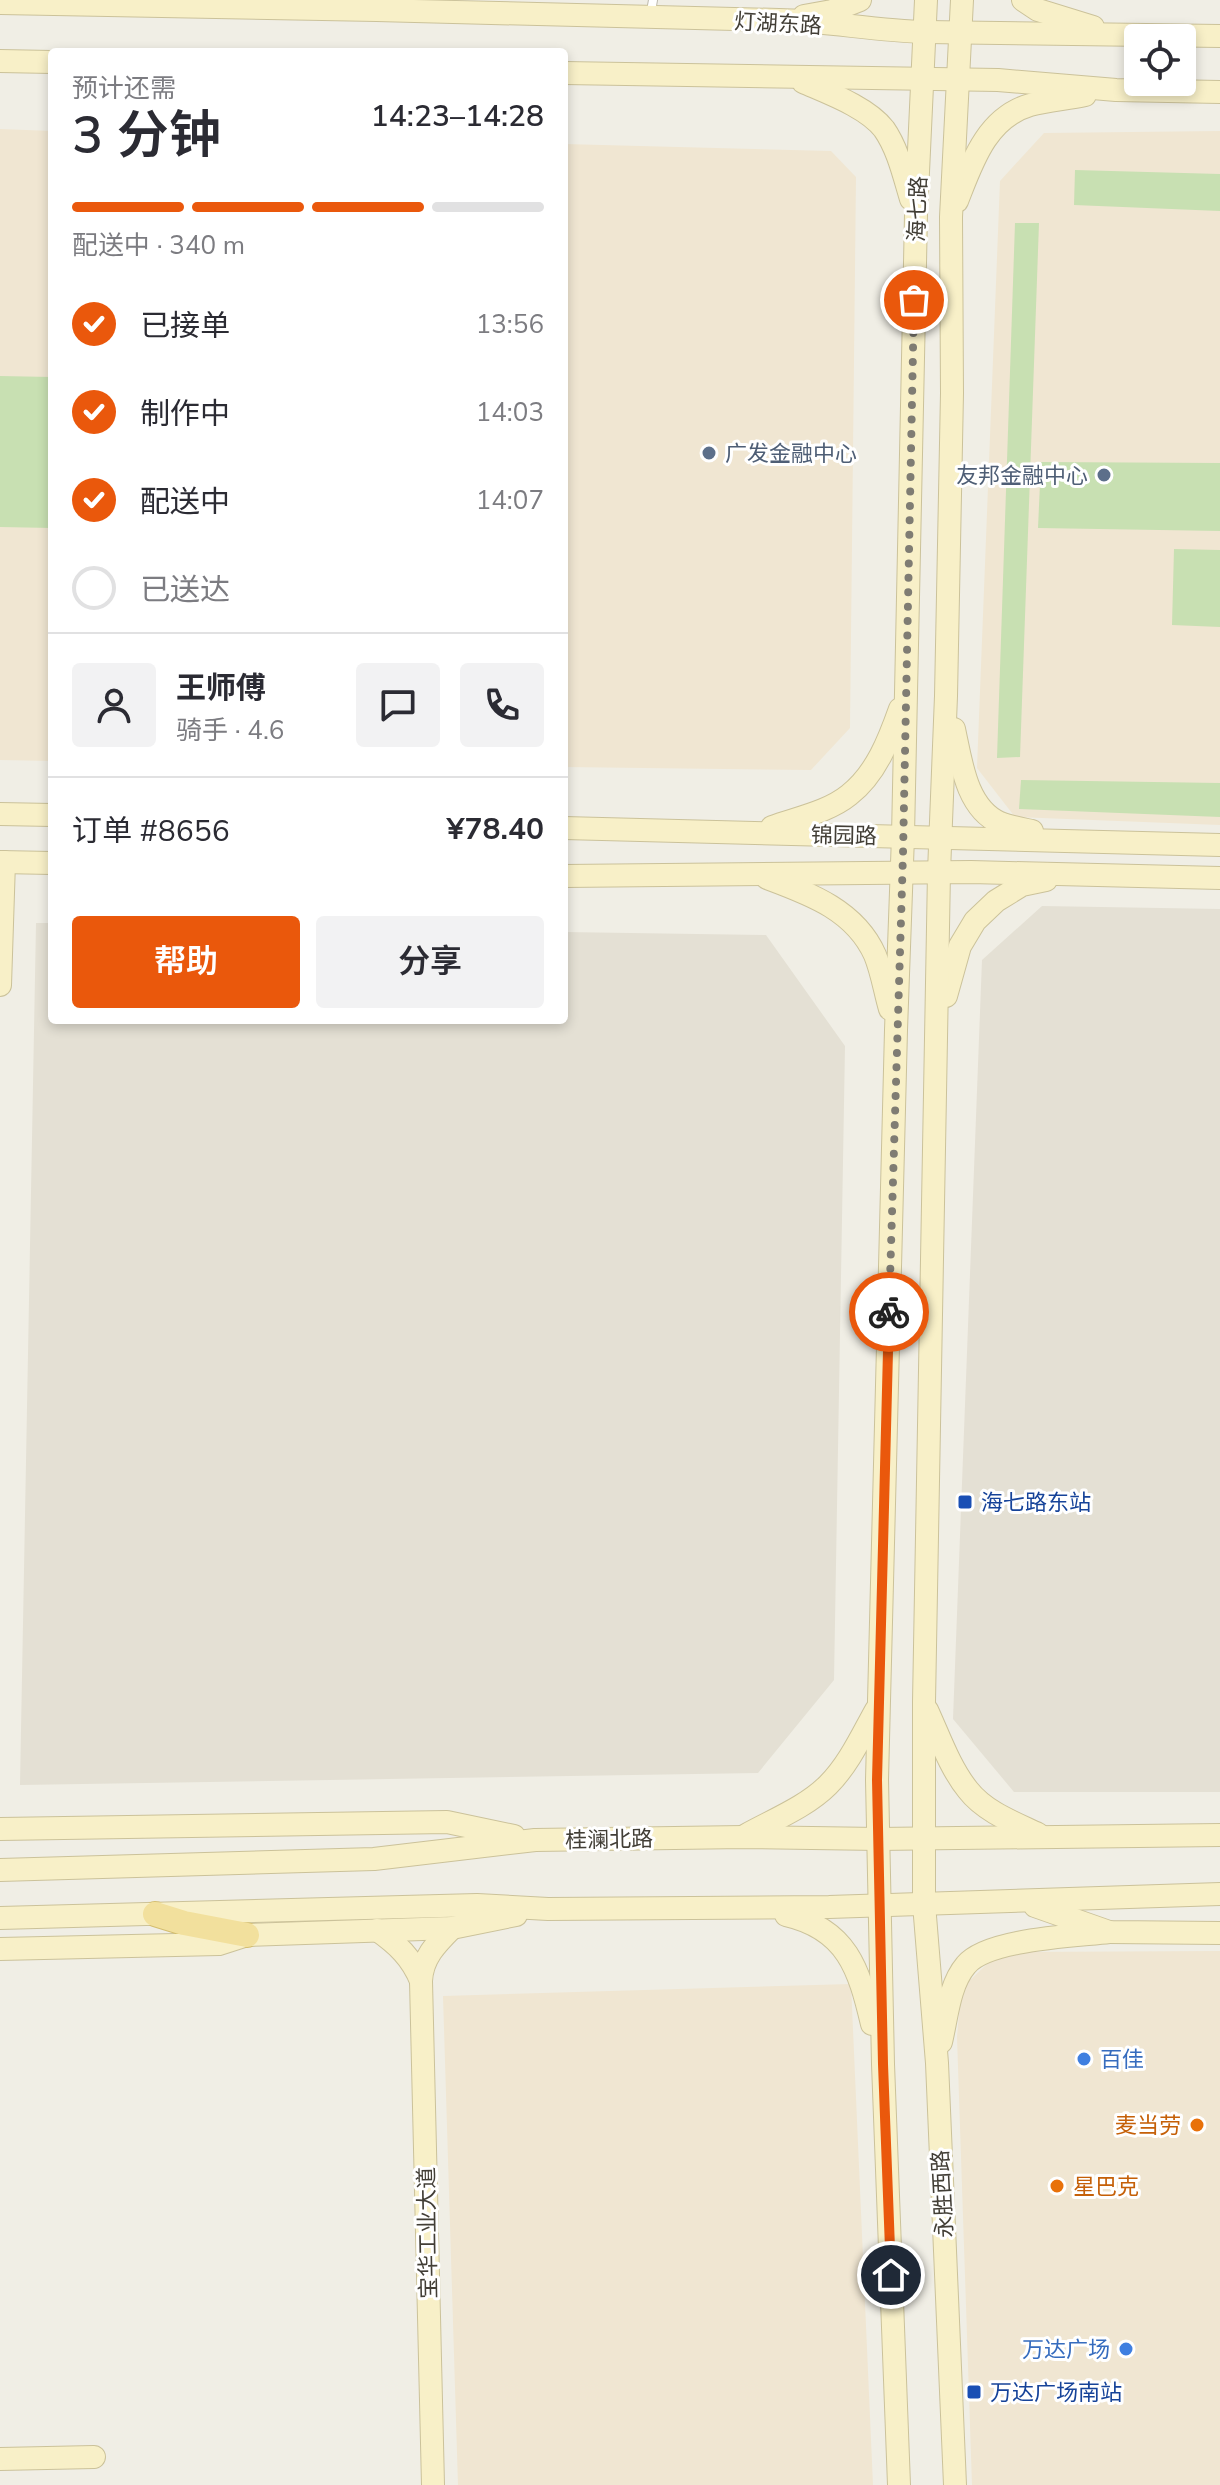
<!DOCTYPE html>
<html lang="zh">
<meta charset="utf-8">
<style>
:root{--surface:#fff;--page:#f2f2f3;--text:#2b2b33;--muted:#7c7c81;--line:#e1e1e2;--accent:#ea580c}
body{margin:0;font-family:"Nunito Sans","Noto Sans SC",sans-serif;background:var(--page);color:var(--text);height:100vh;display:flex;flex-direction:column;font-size:30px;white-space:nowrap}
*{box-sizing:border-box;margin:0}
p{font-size:26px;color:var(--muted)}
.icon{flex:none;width:44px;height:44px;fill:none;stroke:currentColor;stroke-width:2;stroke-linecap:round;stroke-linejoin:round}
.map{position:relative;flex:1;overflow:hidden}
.panel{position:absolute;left:48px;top:48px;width:520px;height:976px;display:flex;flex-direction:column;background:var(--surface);border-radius:8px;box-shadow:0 4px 12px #0003}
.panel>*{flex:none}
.controls{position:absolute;left:1124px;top:24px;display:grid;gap:16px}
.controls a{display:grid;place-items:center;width:72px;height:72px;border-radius:8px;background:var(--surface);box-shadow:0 4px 12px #0003;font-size:40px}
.pin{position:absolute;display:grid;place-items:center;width:68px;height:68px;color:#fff;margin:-34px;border:4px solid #fff;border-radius:50%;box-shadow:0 2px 8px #0007}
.courier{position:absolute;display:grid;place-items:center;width:80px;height:80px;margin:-40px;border:6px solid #ea580c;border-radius:50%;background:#fff;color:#222;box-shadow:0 2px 10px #0007}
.summary em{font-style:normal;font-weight:600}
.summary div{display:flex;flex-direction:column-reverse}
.summary{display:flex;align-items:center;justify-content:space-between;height:136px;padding:0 24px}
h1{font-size:52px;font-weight:600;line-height:60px}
.bar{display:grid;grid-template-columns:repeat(4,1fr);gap:12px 8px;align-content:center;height:96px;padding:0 24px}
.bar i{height:10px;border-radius:6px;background:var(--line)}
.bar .on{background:var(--accent)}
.bar p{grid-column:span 4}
.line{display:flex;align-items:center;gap:20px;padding:0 24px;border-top:2px solid var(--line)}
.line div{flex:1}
.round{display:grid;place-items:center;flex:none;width:84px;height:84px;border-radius:8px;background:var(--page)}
ol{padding:0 24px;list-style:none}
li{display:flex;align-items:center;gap:24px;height:88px}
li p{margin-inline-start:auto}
li .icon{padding:8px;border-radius:50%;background:var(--accent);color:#fff;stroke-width:4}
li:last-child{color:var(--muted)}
li i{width:44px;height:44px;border:4px solid var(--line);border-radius:50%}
.button{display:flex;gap:16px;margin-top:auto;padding:16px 24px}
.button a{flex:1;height:92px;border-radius:8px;background:var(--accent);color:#fff;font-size:32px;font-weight:600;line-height:92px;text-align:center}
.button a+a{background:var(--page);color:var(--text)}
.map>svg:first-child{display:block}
.residential{fill:#e4e0d4}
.commercial{fill:#f0e6d2}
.green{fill:#c8e0b2}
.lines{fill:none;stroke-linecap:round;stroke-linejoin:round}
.lane-casing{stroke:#bdb9ac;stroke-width:10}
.secondary-casing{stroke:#cbc29a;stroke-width:24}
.primary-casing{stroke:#d4be6f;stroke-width:26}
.lane{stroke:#fff;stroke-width:8}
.secondary{stroke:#f8f0c8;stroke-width:22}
.primary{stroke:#f2e09d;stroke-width:24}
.done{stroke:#7f7c73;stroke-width:8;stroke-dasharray:0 14.4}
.route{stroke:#ea580c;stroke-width:10}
.service-dot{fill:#5c6f8a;stroke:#fff;stroke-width:3}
.transit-dot{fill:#1a4fb4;stroke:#fff;stroke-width:3}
.shop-dot{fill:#3f7fe0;stroke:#fff;stroke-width:3}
.food-dot{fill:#e8710a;stroke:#fff;stroke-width:3}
.labels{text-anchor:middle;stroke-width:6;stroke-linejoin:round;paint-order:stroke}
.street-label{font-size:22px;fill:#423e36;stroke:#fff}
.service-label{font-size:22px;fill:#4e5e75;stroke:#fff;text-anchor:start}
.transit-label{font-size:22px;fill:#164399;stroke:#fff;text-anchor:start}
.shop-label{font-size:22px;fill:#366cbe;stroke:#fff;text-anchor:start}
.food-label{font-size:22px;fill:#c56008;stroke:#fff;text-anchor:end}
</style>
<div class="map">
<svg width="1220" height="2485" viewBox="0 0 1220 2485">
<rect width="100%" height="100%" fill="#f0eee5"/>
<!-- residential -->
<g class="residential">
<polygon points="1042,906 1220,909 1220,1792 1014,1792 953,1719 982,960"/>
<polygon points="36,923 52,923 52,1020 564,1020 564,932 766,935 845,1046 834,1680 758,1773 20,1785"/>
</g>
<!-- commercial -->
<g class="commercial">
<polygon points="0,129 52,131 52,761 0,760"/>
<polygon points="1220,131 1220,825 1015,817 977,768 1000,181 1044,133"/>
<polygon points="564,144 831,151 856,177 850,728 811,770 564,767"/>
<polygon points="1220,1951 1220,2485 972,2485 957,2037 961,1989 989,1962 1015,1952"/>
<polygon points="851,1984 873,2485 458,2485 443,1996"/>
</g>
<!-- green -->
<g class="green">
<polygon points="1075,170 1220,174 1220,211 1074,205"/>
<polygon points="1015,223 1039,223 1020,757 997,758"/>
<polygon points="0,376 52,377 52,528 0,527"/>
<polygon points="1041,462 1220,463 1220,531 1038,528"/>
<polygon points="1174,549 1220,550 1220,627 1172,625"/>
<polygon points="1021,780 1220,783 1220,817 1019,809"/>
</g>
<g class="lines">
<!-- lane casing -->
<g class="lane-casing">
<polyline id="lane" points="650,17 653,0"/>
</g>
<!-- secondary casing -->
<g class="secondary-casing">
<g id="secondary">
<polyline points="1023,0 1038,10 1093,27"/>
<path d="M0,3C260,7 519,13 779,20C828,21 876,31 926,32C1024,34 1122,34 1220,36"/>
<polyline points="804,16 832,11 860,0"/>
<polyline points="0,61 52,62"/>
<polyline points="564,73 998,80 1116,90 1220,92"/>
<path d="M803,82C828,93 867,107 884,129C898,149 904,176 911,199"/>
<path d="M957,201C972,163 986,118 1030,105C1047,100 1067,99 1085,95"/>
<path d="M954,729C961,761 966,808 1000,823C1010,827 1022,829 1032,831"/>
<polyline points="0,814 52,815"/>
<path d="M772,827C797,818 828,812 849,795C876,774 889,740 900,709"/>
<polyline points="564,828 1220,845"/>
<polyline points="0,862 52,863"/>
<polyline points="564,876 971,872 1220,878"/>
<path d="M767,878C810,894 855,910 875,955C882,972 885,992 890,1009"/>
<polyline points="0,985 4,862"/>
<polyline points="946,996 960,946 975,921 996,901 1022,885 1046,880"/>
<path d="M927,1710C939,1736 950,1768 968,1790C985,1812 1015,1823 1038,1834"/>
<polyline points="0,1829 447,1822 514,1836"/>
<path d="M746,1835C773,1820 806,1807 828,1785C849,1764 862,1735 876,1710"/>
<polyline points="0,1870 374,1859 535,1840 744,1837 878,1839 1220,1835"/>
<polyline points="1035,1906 1109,1932 1220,1933"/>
<path d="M786,1915C847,1929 859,1969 872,2024"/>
<polyline points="0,1918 477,1905 548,1909 829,1907 1220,1894"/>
<path d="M377,1930C397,1944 412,1958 421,1981"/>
<polyline points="0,1949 219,1944 247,1935 452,1928 516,1915"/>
<path d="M941,2042C947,2017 949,1985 966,1965C987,1939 1075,1936 1109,1932"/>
<polyline points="0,2459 94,2457"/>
<path d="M433,2485L421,1981C422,1958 436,1944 452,1928"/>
<polyline points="899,2485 883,2064 877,1780 896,1030 903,836 916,215 926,0"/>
<polyline points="955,2485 937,2063 924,1904 924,1702 939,872 946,696 952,393 951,217 962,0"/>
</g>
</g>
<!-- primary casing -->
<g class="primary-casing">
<polyline id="primary" points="155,1914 184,1923 247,1935"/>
</g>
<!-- lane -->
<use href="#lane" class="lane"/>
<!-- secondary -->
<use href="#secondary" class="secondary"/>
<!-- primary -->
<use href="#primary" class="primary"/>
</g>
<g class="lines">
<!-- done -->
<polyline class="done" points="889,1312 903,854 914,300"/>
<!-- route -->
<polyline class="route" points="889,1312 877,1780 883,2064 891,2275"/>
</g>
<!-- markers -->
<g class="service-dot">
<circle cx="709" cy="453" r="8"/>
<circle cx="1104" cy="475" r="8"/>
</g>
<g class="transit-dot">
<rect x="957" y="1494" width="16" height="16" rx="4"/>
<rect x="966" y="2384" width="16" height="16" rx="4"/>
</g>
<g class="shop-dot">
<circle cx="1084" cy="2059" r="8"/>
<circle cx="1126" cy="2349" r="8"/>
</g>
<g class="food-dot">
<circle cx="1197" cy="2125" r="8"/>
<circle cx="1057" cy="2186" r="8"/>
</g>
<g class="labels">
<!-- street labels -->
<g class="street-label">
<text transform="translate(778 23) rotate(3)" y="8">灯湖东路</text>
<text transform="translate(917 209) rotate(-88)" y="8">海七路</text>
<text transform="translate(844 835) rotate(1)" y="8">锦园路</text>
<text transform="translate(609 1839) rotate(-1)" y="8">桂澜北路</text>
<text transform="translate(942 2194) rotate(-93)" y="8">永胜西路</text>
<text transform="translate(427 2233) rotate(-91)" y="8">宝华工业大道</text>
</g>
<!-- service labels -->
<g class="service-label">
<text x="725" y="461">广发金融中心</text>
<text x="1088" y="483" text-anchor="end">友邦金融中心</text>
</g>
<!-- transit labels -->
<g class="transit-label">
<text x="981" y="1510">海七路东站</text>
<text x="990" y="2400">万达广场南站</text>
</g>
<!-- shop labels -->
<g class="shop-label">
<text x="1100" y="2067">百佳</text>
<text x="1110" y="2357" text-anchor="end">万达广场</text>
</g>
<!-- food labels -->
<g class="food-label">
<text x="1181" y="2133">麦当劳</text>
<text x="1073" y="2194" text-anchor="start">星巴克</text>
</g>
</g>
</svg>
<div class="controls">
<a><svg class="icon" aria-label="locate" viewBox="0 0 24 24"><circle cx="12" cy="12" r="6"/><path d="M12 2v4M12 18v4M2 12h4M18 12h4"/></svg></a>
</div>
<div class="pin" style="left:914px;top:300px;background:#ea580c"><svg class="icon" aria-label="bag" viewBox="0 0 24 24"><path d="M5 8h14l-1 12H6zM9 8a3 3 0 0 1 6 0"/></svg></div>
<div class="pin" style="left:891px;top:2275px;background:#1f2937"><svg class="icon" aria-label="home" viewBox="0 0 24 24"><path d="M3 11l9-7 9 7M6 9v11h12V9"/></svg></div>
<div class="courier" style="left:889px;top:1312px"><svg class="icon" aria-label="bike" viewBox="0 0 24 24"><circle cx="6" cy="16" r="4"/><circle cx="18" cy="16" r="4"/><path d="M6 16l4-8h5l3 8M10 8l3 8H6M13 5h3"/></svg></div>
<section class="panel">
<div class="summary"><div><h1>3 分钟</h1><p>预计还需</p></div><em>14:23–14:28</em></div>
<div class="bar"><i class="on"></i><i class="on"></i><i class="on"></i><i></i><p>配送中 · 340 m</p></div>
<ol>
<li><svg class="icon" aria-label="check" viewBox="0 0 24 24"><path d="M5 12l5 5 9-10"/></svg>已接单<p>13:56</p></li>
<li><svg class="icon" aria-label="check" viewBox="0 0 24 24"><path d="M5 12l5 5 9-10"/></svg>制作中<p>14:03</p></li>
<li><svg class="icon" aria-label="check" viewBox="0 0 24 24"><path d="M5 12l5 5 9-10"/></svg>配送中<p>14:07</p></li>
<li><i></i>已送达</li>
</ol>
<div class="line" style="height:144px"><a class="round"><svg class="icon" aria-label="person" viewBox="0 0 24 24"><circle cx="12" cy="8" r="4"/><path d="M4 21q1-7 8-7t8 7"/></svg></a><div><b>王师傅</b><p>骑手 · 4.6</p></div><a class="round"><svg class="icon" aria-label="chat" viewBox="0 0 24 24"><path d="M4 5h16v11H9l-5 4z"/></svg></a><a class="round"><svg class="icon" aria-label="phone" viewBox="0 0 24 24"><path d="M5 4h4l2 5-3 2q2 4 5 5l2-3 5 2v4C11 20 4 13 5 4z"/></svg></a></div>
<div class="line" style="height:104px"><div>订单 #8656</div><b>¥78.40</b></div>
<div class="button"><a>帮助</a><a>分享</a></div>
</section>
</div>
